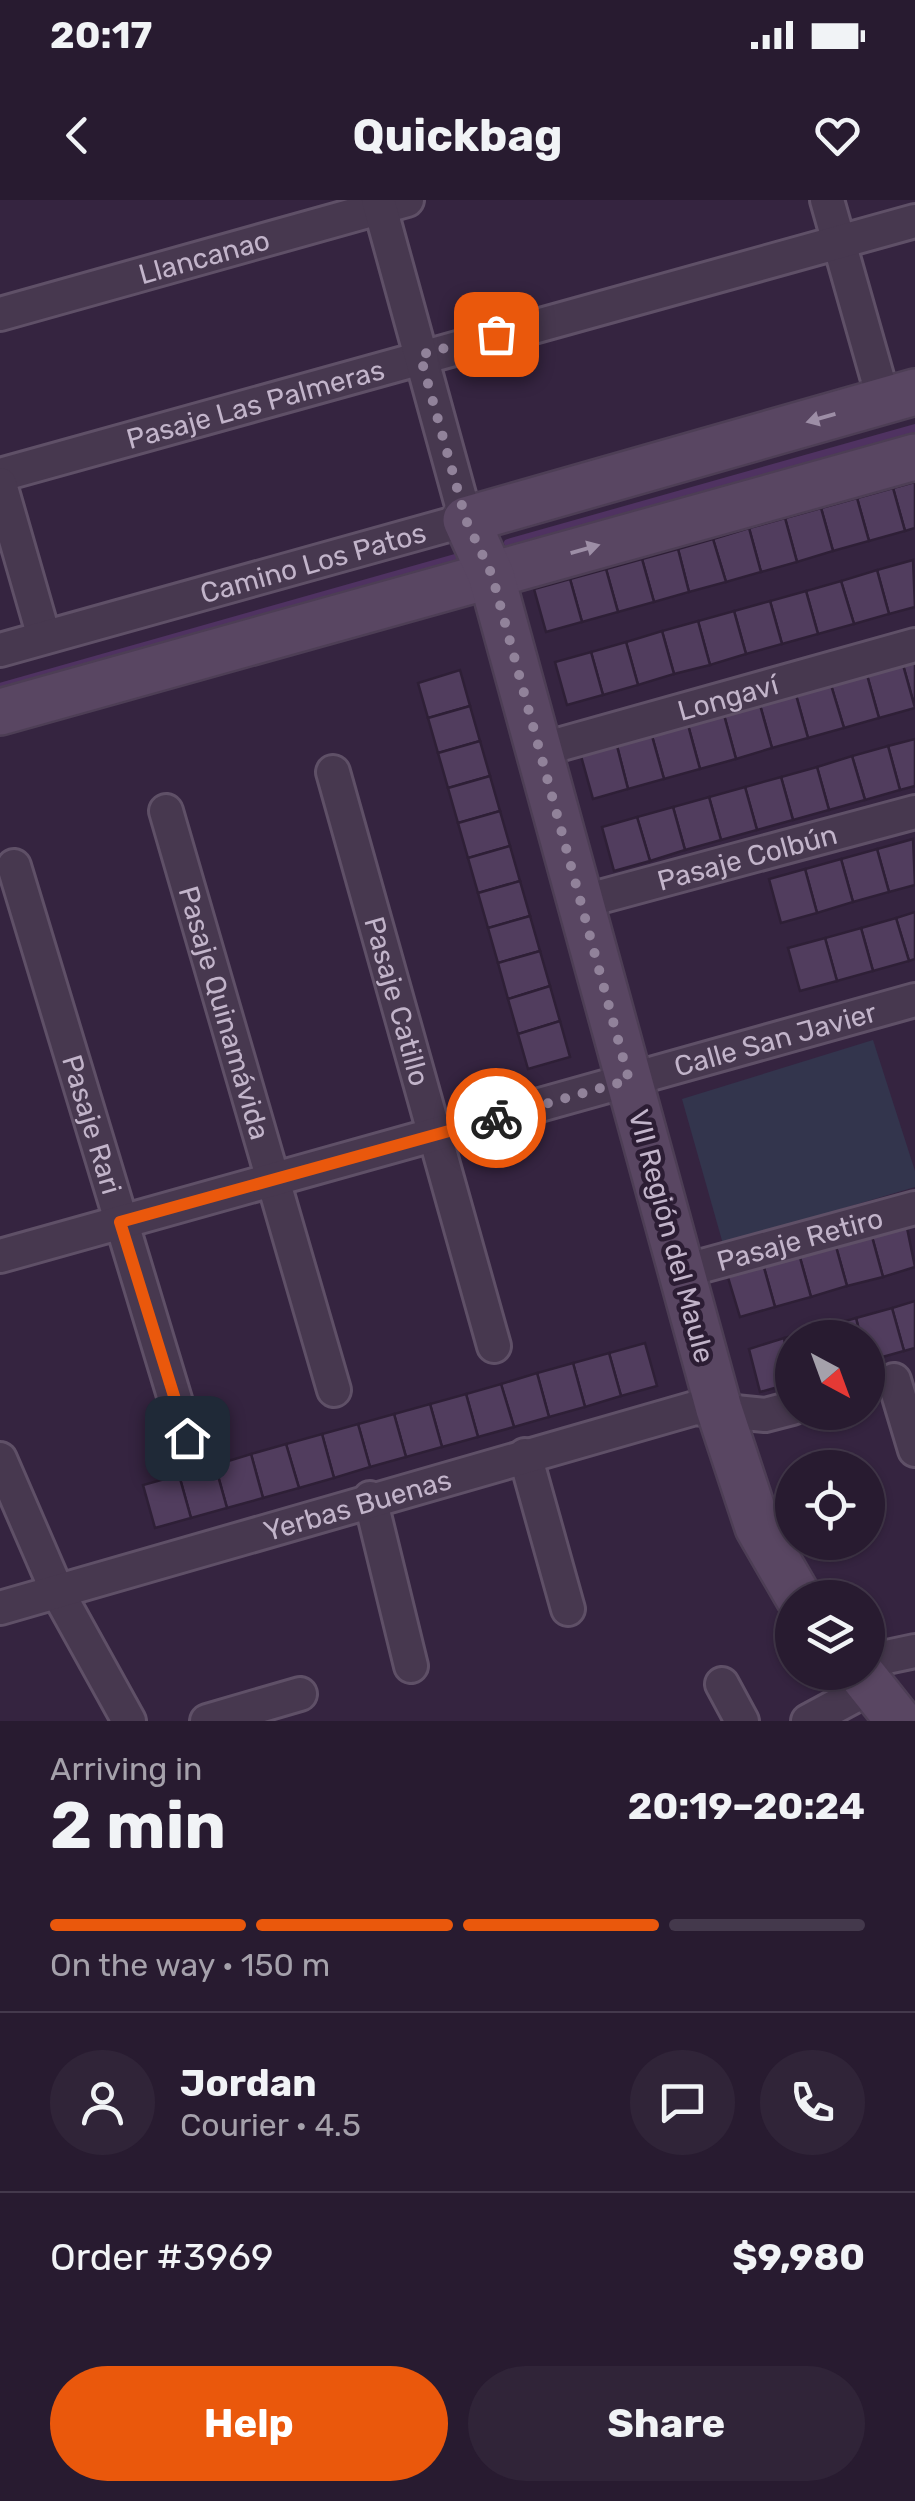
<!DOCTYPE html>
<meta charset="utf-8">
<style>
:root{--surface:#281b30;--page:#302438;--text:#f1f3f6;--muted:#a5a1ab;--line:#44394c;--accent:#ea580c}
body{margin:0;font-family:Rubik,sans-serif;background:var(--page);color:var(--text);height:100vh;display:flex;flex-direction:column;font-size:38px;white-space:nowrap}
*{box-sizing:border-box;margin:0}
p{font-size:32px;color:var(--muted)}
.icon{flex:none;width:55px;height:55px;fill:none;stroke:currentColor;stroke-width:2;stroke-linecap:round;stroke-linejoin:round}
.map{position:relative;height:1521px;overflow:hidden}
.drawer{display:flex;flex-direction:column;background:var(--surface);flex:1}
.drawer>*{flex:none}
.needle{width:65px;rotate:139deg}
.controls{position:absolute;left:775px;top:1120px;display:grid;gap:20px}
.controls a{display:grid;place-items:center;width:110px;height:110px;border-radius:50%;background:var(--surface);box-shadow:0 2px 8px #0004,0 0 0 2px var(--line);font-size:50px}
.pin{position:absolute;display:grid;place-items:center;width:85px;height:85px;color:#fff;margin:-42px;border-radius:20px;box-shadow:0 5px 15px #0006}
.courier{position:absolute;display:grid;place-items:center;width:100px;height:100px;margin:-50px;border:8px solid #ea580c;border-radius:50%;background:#fff;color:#222;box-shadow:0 2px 12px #0007}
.overview em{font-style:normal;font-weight:700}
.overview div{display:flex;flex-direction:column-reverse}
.overview{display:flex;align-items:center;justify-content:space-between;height:170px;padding:0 50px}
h1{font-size:65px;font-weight:700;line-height:75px}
.bar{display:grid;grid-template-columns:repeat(4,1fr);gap:15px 10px;align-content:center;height:120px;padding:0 50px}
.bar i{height:12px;border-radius:8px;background:var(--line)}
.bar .active{background:var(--accent)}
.bar p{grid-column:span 4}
.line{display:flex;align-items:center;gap:25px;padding:0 50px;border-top:2px solid var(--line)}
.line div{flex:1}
.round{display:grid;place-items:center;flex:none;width:105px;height:105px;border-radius:52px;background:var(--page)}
.primary-button{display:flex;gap:20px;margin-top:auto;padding:20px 50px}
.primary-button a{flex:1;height:115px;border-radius:60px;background:var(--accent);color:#fff;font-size:40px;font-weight:700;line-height:115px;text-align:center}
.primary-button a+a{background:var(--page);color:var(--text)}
.status{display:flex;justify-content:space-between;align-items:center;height:70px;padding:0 50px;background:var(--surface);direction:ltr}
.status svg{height:28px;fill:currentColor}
header{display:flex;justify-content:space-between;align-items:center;height:130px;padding:0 50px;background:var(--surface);font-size:45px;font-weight:700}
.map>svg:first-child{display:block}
.green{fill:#33354d}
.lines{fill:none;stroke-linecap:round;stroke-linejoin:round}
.stream{stroke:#4f3261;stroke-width:8}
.building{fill:#513d5e;stroke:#2e1f36;stroke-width:2.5}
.street-casing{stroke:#5f5067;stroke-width:38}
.secondary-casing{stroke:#4d3e55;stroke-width:50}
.street{stroke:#47384f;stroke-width:32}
.secondary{stroke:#594662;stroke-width:45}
.oneway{fill:#9d8ea6}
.done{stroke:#91829a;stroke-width:10;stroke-dasharray:0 18}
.route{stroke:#ea580c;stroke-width:12}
.labels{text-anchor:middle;stroke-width:9;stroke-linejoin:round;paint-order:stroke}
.street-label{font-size:28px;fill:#c2b4ca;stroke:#2c1d34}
</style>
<div class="status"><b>20:17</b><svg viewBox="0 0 49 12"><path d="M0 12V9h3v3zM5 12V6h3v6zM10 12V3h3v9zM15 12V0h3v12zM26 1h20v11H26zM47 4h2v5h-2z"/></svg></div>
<header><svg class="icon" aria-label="back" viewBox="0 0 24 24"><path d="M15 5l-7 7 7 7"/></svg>Quickbag<svg class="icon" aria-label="heart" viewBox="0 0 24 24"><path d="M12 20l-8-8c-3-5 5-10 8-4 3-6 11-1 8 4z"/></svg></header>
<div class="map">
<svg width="915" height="1521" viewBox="0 0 915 1521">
<rect width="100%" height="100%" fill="#352440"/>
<!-- green -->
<polygon class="green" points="873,840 915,971 915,987 723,1044 682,899"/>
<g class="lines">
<!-- stream -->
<g class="stream">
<polyline points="508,343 915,228"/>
<polyline points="0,487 462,356"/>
</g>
</g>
<!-- building -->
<g class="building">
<polygon points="915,282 915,328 905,331 893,288"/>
<polygon points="893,288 905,331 869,341 857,298"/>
<polygon points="857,298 869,341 833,351 821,308"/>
<polygon points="821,308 833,351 797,362 785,318"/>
<polygon points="785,318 797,362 761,372 749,328"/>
<polygon points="749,328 761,372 726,382 713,339"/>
<polygon points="713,339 726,382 689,392 678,349"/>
<polygon points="678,349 689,392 654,402 642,359"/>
<polygon points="642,359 654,402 618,412 606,369"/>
<polygon points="913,360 915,407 889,414 877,370"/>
<polygon points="606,369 618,412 582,422 570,379"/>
<polygon points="877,370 889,414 854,424 841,381"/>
<polygon points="570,379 582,422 546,432 534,389"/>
<polygon points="841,381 854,424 818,434 806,391"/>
<polygon points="806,391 818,434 782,444 770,401"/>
<polygon points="770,401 782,444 746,454 734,411"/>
<polygon points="734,411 746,454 710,465 698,421"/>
<polygon points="698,421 710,465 674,474 662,431"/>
<polygon points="662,431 674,474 638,485 626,442"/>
<polygon points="626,442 638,485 603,495 591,452"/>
<polygon points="591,452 603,495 567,505 555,462"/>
<polygon points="915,461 915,508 903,465"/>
<polygon points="903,465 915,508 879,518 867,475"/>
<polygon points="460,470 470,506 428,518 418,483"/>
<polygon points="867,475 879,518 844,528 831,485"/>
<polygon points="831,485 844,528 808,538 796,495"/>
<polygon points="796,495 808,538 772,548 760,505"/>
<polygon points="760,505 772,548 736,559 724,515"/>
<polygon points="470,506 480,541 438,553 428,518"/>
<polygon points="724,515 736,559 700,569 688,525"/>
<polygon points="688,525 700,569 664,579 652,536"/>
<polygon points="652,536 664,579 628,589 617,546"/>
<polygon points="915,539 915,586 900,590 888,546"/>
<polygon points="480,541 490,576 448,588 438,553"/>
<polygon points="617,546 628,589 593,599 581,556"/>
<polygon points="888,546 900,590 865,600 852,556"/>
<polygon points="852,556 865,600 829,610 817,567"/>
<polygon points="817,567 829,610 793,620 781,577"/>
<polygon points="490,576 500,611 458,623 448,588"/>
<polygon points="781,577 793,620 757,630 745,587"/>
<polygon points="745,587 757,630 721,640 709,597"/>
<polygon points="709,597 721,640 685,650 673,607"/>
<polygon points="673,607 685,650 650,661 637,617"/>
<polygon points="500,611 510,646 468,658 458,623"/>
<polygon points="637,617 650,661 614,671 602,627"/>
<polygon points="913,639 915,685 889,692 877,649"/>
<polygon points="510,646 520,681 478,693 468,658"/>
<polygon points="877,649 889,692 853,702 841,659"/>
<polygon points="841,659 853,702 817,713 805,669"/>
<polygon points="805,669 817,713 781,723 769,679"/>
<polygon points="520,681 530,716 488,728 478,693"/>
<polygon points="915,712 915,759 909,761 896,718"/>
<polygon points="530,716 540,751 498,763 488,728"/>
<polygon points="896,718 909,761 873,771 861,728"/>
<polygon points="861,728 873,771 837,781 825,738"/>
<polygon points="825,738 837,781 800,791 788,748"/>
<polygon points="540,751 550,786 508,799 498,763"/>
<polygon points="550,786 560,821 518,834 508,799"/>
<polygon points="560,821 570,857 528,869 518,834"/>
<polygon points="906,1023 915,1067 883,1077 871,1033"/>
<polygon points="871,1033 883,1077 847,1086 835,1043"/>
<polygon points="835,1043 847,1086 811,1097 799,1054"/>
<polygon points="799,1054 811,1097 775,1107 763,1064"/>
<polygon points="763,1064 775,1107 740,1117 727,1074"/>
<polygon points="915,1101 915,1148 904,1151 892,1108"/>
<polygon points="892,1108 904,1151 868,1161 868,1138 861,1138 856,1118"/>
<polygon points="856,1118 861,1138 823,1138 820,1128"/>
<polygon points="820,1128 823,1138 792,1138 792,1168 784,1138"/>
<polygon points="784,1138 792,1183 760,1192 749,1149"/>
<polygon points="645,1143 657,1186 621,1196 609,1153"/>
<polygon points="609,1153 621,1196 585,1207 573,1163"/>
<polygon points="573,1163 585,1207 549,1217 537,1173"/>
<polygon points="537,1173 549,1217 514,1227 501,1184"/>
<polygon points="501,1184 514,1227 478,1237 466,1194"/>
<polygon points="466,1194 478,1237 442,1247 430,1204"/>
<polygon points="430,1204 442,1247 406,1257 394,1214"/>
<polygon points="394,1214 406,1257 370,1267 358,1224"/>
<polygon points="358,1224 370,1267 334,1278 322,1234"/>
<polygon points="322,1234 334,1278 299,1288 286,1244"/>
<polygon points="286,1244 299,1288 263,1298 251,1254"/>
<polygon points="251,1254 263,1298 227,1308 215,1265"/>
<polygon points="215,1265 227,1308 191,1318 179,1275"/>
<polygon points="179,1275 191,1318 155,1328 143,1285"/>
</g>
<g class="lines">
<!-- street casing -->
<g class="street-casing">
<g id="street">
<polyline points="827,0 884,201"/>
<path id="s1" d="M0,114L407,0"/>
<path id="s2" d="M0,275L915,21"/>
<polyline points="0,284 44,437"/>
<path id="s3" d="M0,450L466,320L378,0"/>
<path id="s4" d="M540,550L915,445"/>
<path id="s5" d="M333,572L494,1146"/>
<path id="s6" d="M166,611L334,1190"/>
<path id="s7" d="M14,666L187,1239"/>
<path id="s8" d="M581,702L915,612"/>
<path id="s9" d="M0,1056L915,800"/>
<path id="s10" d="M684,1071L915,1008"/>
<polyline points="894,1180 915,1250"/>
<polyline points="525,1255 568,1409"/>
<polyline points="0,1259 57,1391 129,1521"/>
<polyline points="370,1298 411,1466"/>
<path id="s11" d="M0,1408L695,1208L765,1215L792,1208"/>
<polyline points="868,1461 915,1451"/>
<polyline points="722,1484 742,1521"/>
<polyline points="207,1521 300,1494"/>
<polyline points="808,1521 871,1487"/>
</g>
</g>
<!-- secondary casing -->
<g class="secondary-casing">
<g id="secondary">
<polyline points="0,512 915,257"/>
<polyline points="799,1398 758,1327 719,1209 491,375 466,320 915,192"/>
<polyline points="860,1472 899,1521"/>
</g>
</g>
<!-- street -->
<use href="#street" class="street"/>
<!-- secondary -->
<use href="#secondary" class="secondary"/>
</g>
<!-- one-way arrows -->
<defs><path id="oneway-solid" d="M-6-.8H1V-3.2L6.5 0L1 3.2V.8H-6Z" transform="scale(2.5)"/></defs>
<g class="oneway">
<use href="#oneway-solid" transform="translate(821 218) rotate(164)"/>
<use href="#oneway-solid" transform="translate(585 349) rotate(-16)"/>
</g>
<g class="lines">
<!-- done -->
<polyline class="done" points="496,918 629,880 492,375 466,320 420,155 496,134"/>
<!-- route -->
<polyline class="route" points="187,1238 120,1022 496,918"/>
</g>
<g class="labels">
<!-- street labels -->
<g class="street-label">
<text dy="10" stroke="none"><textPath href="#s1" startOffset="212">Llancanao</textPath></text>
<text dy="10" stroke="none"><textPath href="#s2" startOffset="265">Pasaje Las Palmeras</textPath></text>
<text dy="10" stroke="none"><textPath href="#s3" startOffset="325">Camino Los Patos</textPath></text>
<text dy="10" stroke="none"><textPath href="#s4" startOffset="195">Longaví</textPath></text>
<text dy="10" stroke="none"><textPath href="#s8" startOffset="172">Pasaje Colbún</textPath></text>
<text dy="10" stroke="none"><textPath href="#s5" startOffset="238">Pasaje Catillo</textPath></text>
<text dy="10" stroke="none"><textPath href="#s6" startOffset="210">Pasaje Quinamávida</textPath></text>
<text dy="10" stroke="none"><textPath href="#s9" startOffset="805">Calle San Javier</textPath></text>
<text dy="10" stroke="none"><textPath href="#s7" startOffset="270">Pasaje Rari</textPath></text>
<text transform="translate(672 1036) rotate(75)" y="10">VII Región del Maule</text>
<text dy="10" stroke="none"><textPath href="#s10" startOffset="120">Pasaje Retiro</textPath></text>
<text dy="10" stroke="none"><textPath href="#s11" startOffset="372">Yerbas Buenas</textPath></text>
</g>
</g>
</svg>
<div class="controls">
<a><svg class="needle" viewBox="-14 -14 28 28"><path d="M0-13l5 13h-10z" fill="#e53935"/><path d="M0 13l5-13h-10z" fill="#a5a1ab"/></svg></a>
<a><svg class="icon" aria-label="locate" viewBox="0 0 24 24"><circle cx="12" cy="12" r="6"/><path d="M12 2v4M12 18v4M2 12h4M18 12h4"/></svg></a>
<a><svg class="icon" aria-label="layers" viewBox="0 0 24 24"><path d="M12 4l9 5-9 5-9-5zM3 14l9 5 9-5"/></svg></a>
</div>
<div class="pin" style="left:496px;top:134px;background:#ea580c"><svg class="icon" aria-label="bag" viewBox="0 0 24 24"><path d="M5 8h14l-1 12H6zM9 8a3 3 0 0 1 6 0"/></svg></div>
<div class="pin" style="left:187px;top:1238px;background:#1f2937"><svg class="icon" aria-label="home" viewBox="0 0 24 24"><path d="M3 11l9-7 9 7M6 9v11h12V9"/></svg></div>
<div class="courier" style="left:496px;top:918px"><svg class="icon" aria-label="bike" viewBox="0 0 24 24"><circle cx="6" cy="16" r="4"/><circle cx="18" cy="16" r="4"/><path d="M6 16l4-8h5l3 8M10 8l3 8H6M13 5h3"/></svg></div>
</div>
<section class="drawer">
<div class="overview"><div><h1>2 min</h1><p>Arriving in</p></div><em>20:19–20:24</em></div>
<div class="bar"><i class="active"></i><i class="active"></i><i class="active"></i><i></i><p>On the way · 150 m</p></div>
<div class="line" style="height:180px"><a class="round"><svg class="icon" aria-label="person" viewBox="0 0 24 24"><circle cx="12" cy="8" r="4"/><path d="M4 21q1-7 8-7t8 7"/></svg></a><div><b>Jordan</b><p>Courier · 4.5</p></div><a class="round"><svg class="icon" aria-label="chat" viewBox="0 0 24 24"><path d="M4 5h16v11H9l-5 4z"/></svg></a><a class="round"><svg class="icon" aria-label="phone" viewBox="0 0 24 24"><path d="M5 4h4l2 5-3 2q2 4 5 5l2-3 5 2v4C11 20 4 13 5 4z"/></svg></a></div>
<div class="line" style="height:130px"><div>Order #3969</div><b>$9,980</b></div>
<div class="primary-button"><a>Help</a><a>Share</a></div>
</section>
